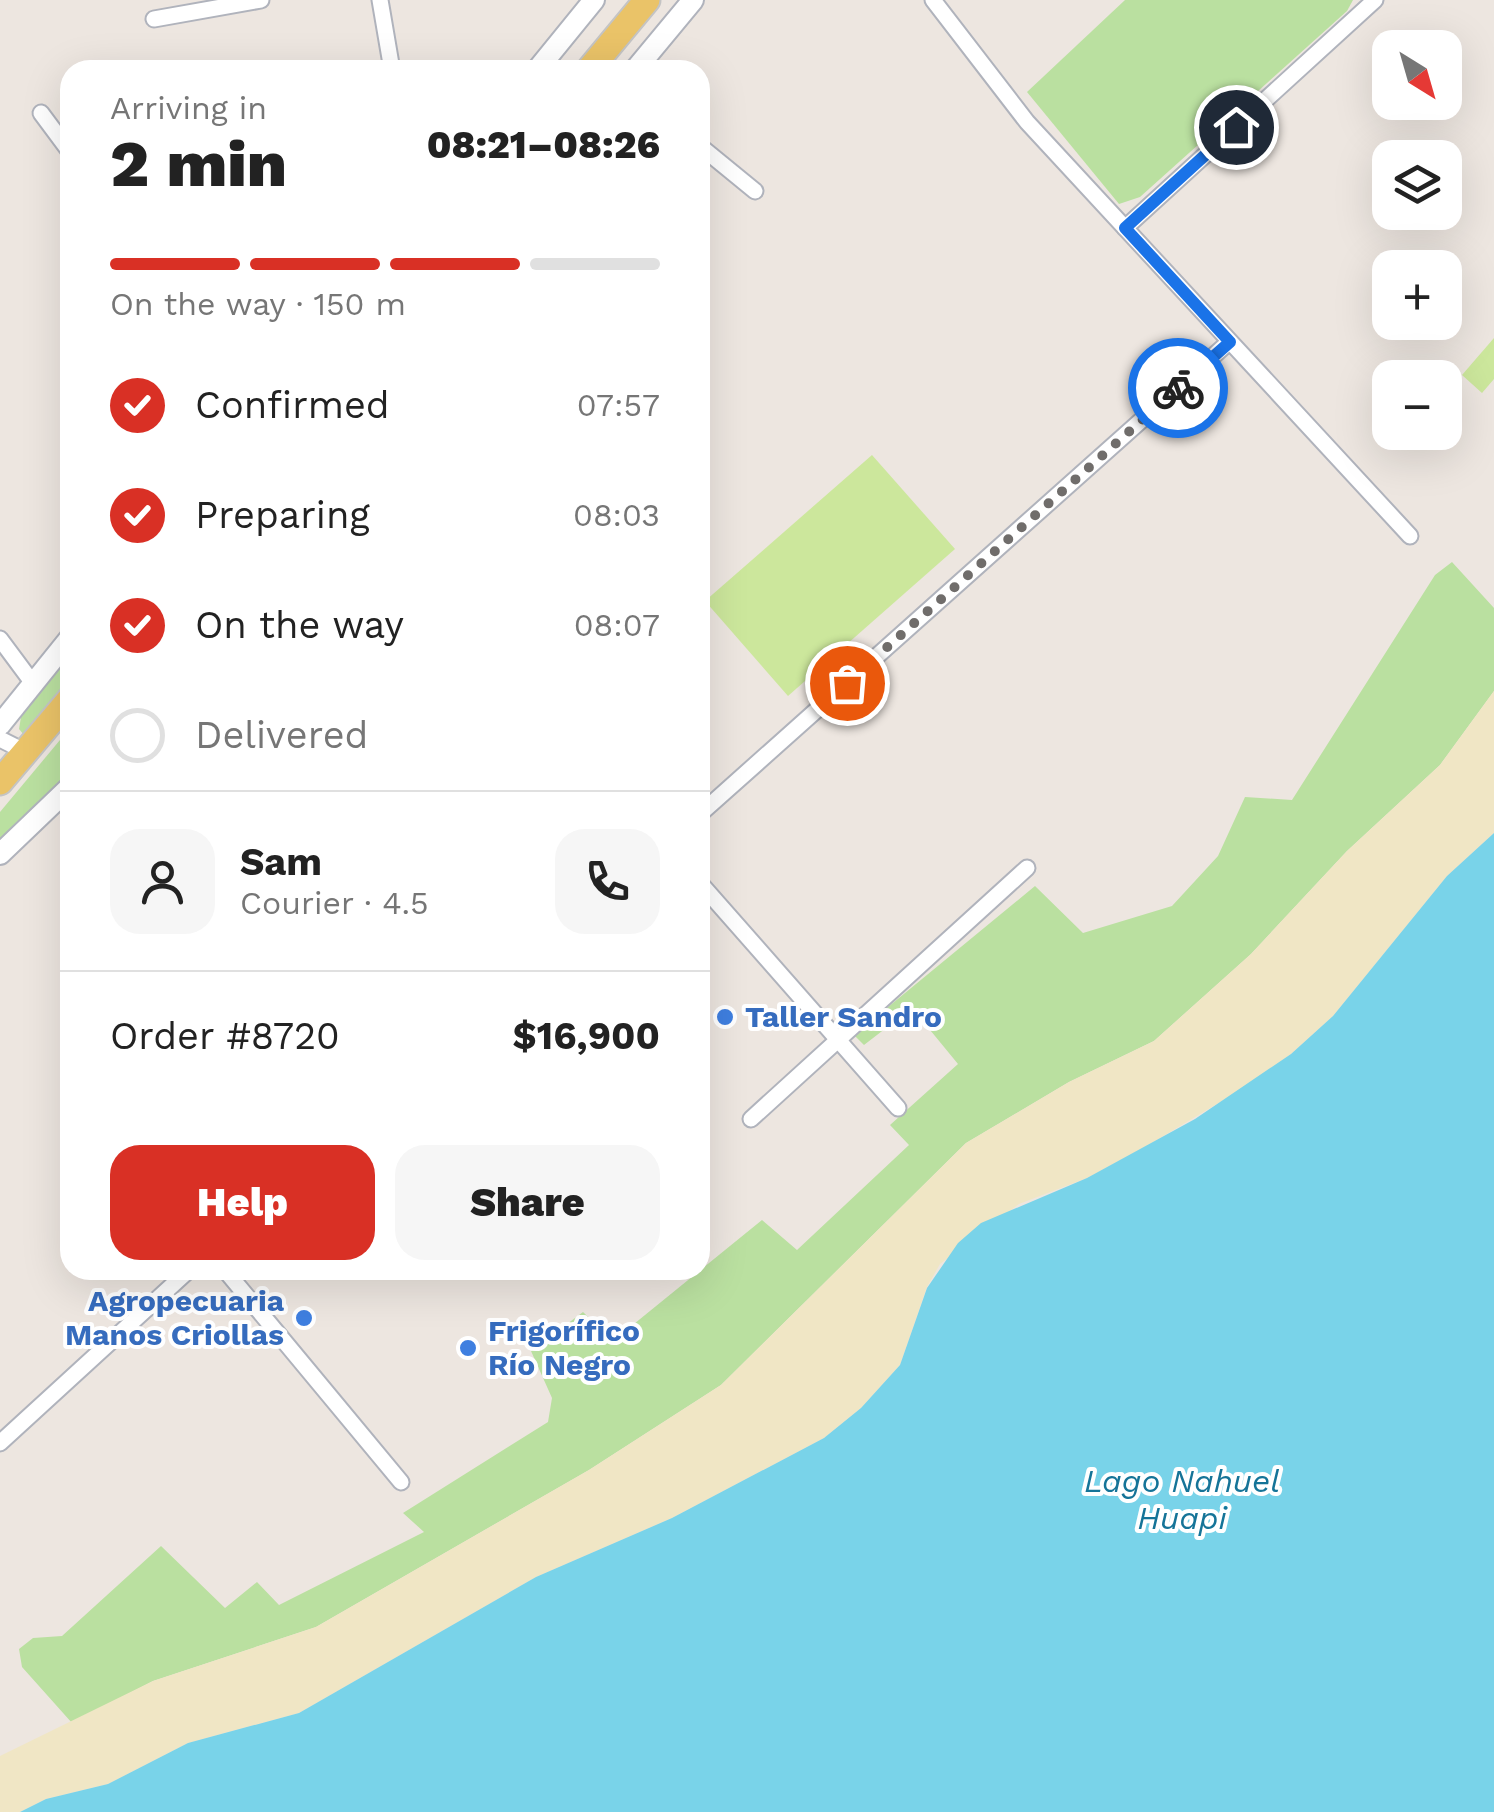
<!DOCTYPE html>
<meta charset="utf-8">
<style>
:root{--surface:#fff;--page:#f6f6f6;--text:#222;--muted:#767676;--line:#e0e0e0;--accent:#d93025}
body{margin:0;font-family:"Work Sans",sans-serif;background:var(--page);color:var(--text);height:100vh;display:flex;flex-direction:column;font-size:38px;white-space:nowrap}
*{box-sizing:border-box;margin:0}
p{font-size:32px;color:var(--muted)}
.icon{flex:none;width:55px;height:55px;fill:none;stroke:currentColor;stroke-width:2;stroke-linecap:round;stroke-linejoin:round}
.map{position:relative;flex:1;overflow:hidden}
.side{position:absolute;left:60px;top:60px;width:650px;height:1220px;display:flex;flex-direction:column;background:var(--surface);border-radius:30px;box-shadow:0 10px 40px #0002}
.side>*{flex:none}
.needle{width:65px;rotate:143deg}
.fabs{position:absolute;left:1372px;top:30px;display:grid;gap:20px}
.fabs a{display:grid;place-items:center;width:90px;height:90px;border-radius:20px;background:var(--surface);box-shadow:0 10px 40px #0002;font-size:50px}
.pin{position:absolute;display:grid;place-items:center;width:85px;height:85px;color:#fff;margin:-42px;border:5px solid #fff;border-radius:50%;box-shadow:0 2px 10px #0007}
.courier{position:absolute;display:grid;place-items:center;width:100px;height:100px;margin:-50px;border:8px solid #1a73e8;border-radius:50%;background:#fff;color:#222;box-shadow:0 2px 12px #0007}
.head em{font-style:normal;font-weight:800}
.head div{display:flex;flex-direction:column-reverse}
.head{display:flex;align-items:center;justify-content:space-between;height:170px;padding:0 50px}
h1{font-size:65px;font-weight:800;line-height:75px}
.bar{display:grid;grid-template-columns:repeat(4,1fr);gap:15px 10px;align-content:center;height:120px;padding:0 50px}
.bar i{height:12px;border-radius:8px;background:var(--line)}
.bar .current{background:var(--accent)}
.bar p{grid-column:span 4}
.line{display:flex;align-items:center;gap:25px;padding:0 50px;border-top:2px solid var(--line)}
.line div{flex:1}
.round{display:grid;place-items:center;flex:none;width:105px;height:105px;border-radius:30px;background:var(--page)}
ol{padding:0 50px;list-style:none}
li{display:flex;align-items:center;gap:30px;height:110px}
li p{margin-inline-start:auto}
li .icon{padding:10px;border-radius:50%;background:var(--accent);color:#fff;stroke-width:4}
li:last-child{color:var(--muted)}
li i{width:55px;height:55px;border:5px solid var(--line);border-radius:50%}
.cta{display:flex;gap:20px;margin-top:auto;padding:20px 50px}
.cta a{flex:1;height:115px;border-radius:30px;background:var(--accent);color:#fff;font-size:40px;font-weight:800;line-height:115px;text-align:center}
.cta a+a{background:var(--page);color:var(--text)}
.map>svg:first-child{display:block}
.green{fill:#bae0a0}
.sand{fill:#f0e6c5}
.pitch{fill:#cce79c}
.water{fill:#79d3e9}
.lines{fill:none;stroke-linecap:round;stroke-linejoin:round}
.minor-casing{stroke:#b0b3bc;stroke-width:19}
.tertiary-casing{stroke:#b0b3bc;stroke-width:24}
.primary-casing{stroke:#c4c4c4;stroke-width:29}
.minor{stroke:#fff;stroke-width:15}
.tertiary{stroke:#fff;stroke-width:20}
.primary{stroke:#eac368;stroke-width:25}
.done{stroke:#706d6b;stroke-width:10;stroke-dasharray:0 18}
.route{stroke:#1a73e8;stroke-width:12}
.shop-dot{fill:#3f7fe0;stroke:#fff;stroke-width:4}
.labels{text-anchor:middle;stroke-width:8;stroke-linejoin:round;paint-order:stroke}
.shop-label{font-size:30px;font-weight:bold;fill:#366cbe;stroke:#fff;text-anchor:start}
.water-label{font-size:32px;font-style:italic;fill:#157498;stroke:#fff}
</style>
<div class="map">
<svg width="1494" height="1812" viewBox="0 0 1494 1812">
<rect width="100%" height="100%" fill="#ede6e0"/>
<!-- green -->
<g class="green">
<polygon points="1125,0 1353,0 1347,11 1140,197 1119,204 1027,92"/>
<polygon points="1452,562 1494,608 1494,691 1440,765 1347,851 1251,954 1154,1041 1069,1082 966,1143 721,1385 589,1470 316,1627 153,1681 72,1723 22,1667 19,1649 33,1638 62,1636 161,1546 225,1608 257,1582 279,1605 424,1532 403,1513 548,1422 552,1398 531,1351 583,1312 613,1341 762,1220 797,1250 909,1145 890,1125 958,1064 912,1008 864,1045 854,1035 1035,886 1083,933 1172,906 1218,856 1245,797 1292,800 1435,575"/>
<polygon points="70,653 70,677 24,735 19,729 22,711"/>
<polygon points="70,728 70,779 0,844 0,812"/>
</g>
<!-- sand -->
<polygon class="sand" points="1494,691 1494,833 1447,876 1333,1016 1291,1054 1247,1086 1145,1147 1087,1178 1019,1204 940,1264 927,1287 900,1365 861,1408 824,1438 672,1518 536,1577 299,1713 188,1743 108,1784 46,1799 20,1812 0,1812 0,1756 153,1681 316,1627 589,1470 721,1385 966,1143 1069,1082 1154,1041 1251,954 1347,851 1440,765"/>
<!-- pitch -->
<g class="pitch">
<polygon points="1494,338 1494,379 1482,393 1462,375"/>
<polygon points="872,455 955,549 788,696 705,601"/>
</g>
<!-- water -->
<polygon class="water" points="1494,833 1494,1812 20,1812 46,1799 108,1784 188,1743 299,1713 536,1577 672,1518 824,1438 861,1408 900,1365 927,1288 958,1243 981,1223 1087,1178 1195,1119 1291,1054 1333,1016 1447,876"/>
<g class="lines">
<!-- minor casing -->
<g class="minor-casing">
<g id="minor">
<polyline points="380,0 392,70"/>
<polyline points="933,0 1027,122 1410,536"/>
<polyline points="154,19 261,0"/>
<polyline points="41,113 70,152"/>
<polyline points="700,146 755,191"/>
<polyline points="1125,228 1375,0"/>
<polyline points="0,639 32,682"/>
<polyline points="0,739 26,752"/>
<polyline points="700,814 1229,342"/>
<polyline points="700,883 898,1108"/>
<polyline points="751,1119 1027,868"/>
<polyline points="225,1270 401,1482"/>
<polyline points="0,1443 189,1270"/>
</g>
</g>
<!-- tertiary casing -->
<g class="tertiary-casing">
<g id="tertiary">
<polyline points="537,70 594,0"/>
<polyline points="635,70 693,0"/>
<polyline points="0,725 70,638"/>
<polyline points="0,854 70,787"/>
</g>
</g>
<!-- primary casing -->
<g class="primary-casing">
<g id="primary">
<polyline points="589,70 647,0"/>
<polyline points="0,782 70,699"/>
</g>
</g>
<!-- minor -->
<use href="#minor" class="minor"/>
<!-- tertiary -->
<use href="#tertiary" class="tertiary"/>
<!-- primary -->
<use href="#primary" class="primary"/>
</g>
<g class="lines">
<!-- done -->
<polyline class="done" points="847,683 1178,388"/>
<!-- route -->
<polyline class="route" points="1178,388 1230,342 1125,228 1236,127"/>
</g>
<!-- markers -->
<g class="shop-dot">
<circle cx="725" cy="1017" r="10"/>
<circle cx="304" cy="1318" r="10"/>
<circle cx="468" cy="1348" r="10"/>
</g>
<g class="labels">
<!-- shop labels -->
<g class="shop-label">
<text x="745" y="1027">Taller Sandro</text>
<text x="284" y="1311" text-anchor="end">Agropecuaria<tspan x="284" dy="34">Manos Criollas</tspan></text>
<text x="488" y="1341">Frigorífico<tspan x="488" dy="34">Río Negro</tspan></text>
</g>
<!-- water labels -->
<g class="water-label">
<text x="1182" y="1492">Lago Nahuel<tspan x="1182" dy="37">Huapi</tspan></text>
</g>
</g>
</svg>
<div class="fabs">
<a><svg class="needle" viewBox="-14 -14 28 28"><path d="M0-13l5 13h-10z" fill="#e53935"/><path d="M0 13l5-13h-10z" fill="#767676"/></svg></a>
<a><svg class="icon" aria-label="layers" viewBox="0 0 24 24"><path d="M12 4l9 5-9 5-9-5zM3 14l9 5 9-5"/></svg></a>
<a>+</a>
<a>−</a>
</div>
<div class="pin" style="left:847px;top:683px;background:#ea580c"><svg class="icon" aria-label="bag" viewBox="0 0 24 24"><path d="M5 8h14l-1 12H6zM9 8a3 3 0 0 1 6 0"/></svg></div>
<div class="pin" style="left:1236px;top:127px;background:#1f2937"><svg class="icon" aria-label="home" viewBox="0 0 24 24"><path d="M3 11l9-7 9 7M6 9v11h12V9"/></svg></div>
<div class="courier" style="left:1178px;top:388px"><svg class="icon" aria-label="bike" viewBox="0 0 24 24"><circle cx="6" cy="16" r="4"/><circle cx="18" cy="16" r="4"/><path d="M6 16l4-8h5l3 8M10 8l3 8H6M13 5h3"/></svg></div>
<section class="side">
<div class="head"><div><h1>2 min</h1><p>Arriving in</p></div><em>08:21–08:26</em></div>
<div class="bar"><i class="current"></i><i class="current"></i><i class="current"></i><i></i><p>On the way · 150 m</p></div>
<ol>
<li><svg class="icon" aria-label="check" viewBox="0 0 24 24"><path d="M5 12l5 5 9-10"/></svg>Confirmed<p>07:57</p></li>
<li><svg class="icon" aria-label="check" viewBox="0 0 24 24"><path d="M5 12l5 5 9-10"/></svg>Preparing<p>08:03</p></li>
<li><svg class="icon" aria-label="check" viewBox="0 0 24 24"><path d="M5 12l5 5 9-10"/></svg>On the way<p>08:07</p></li>
<li><i></i>Delivered</li>
</ol>
<div class="line" style="height:180px"><a class="round"><svg class="icon" aria-label="person" viewBox="0 0 24 24"><circle cx="12" cy="8" r="4"/><path d="M4 21q1-7 8-7t8 7"/></svg></a><div><b>Sam</b><p>Courier · 4.5</p></div><a class="round"><svg class="icon" aria-label="phone" viewBox="0 0 24 24"><path d="M5 4h4l2 5-3 2q2 4 5 5l2-3 5 2v4C11 20 4 13 5 4z"/></svg></a></div>
<div class="line" style="height:130px"><div>Order #8720</div><b>$16,900</b></div>
<div class="cta"><a>Help</a><a>Share</a></div>
</section>
</div>
